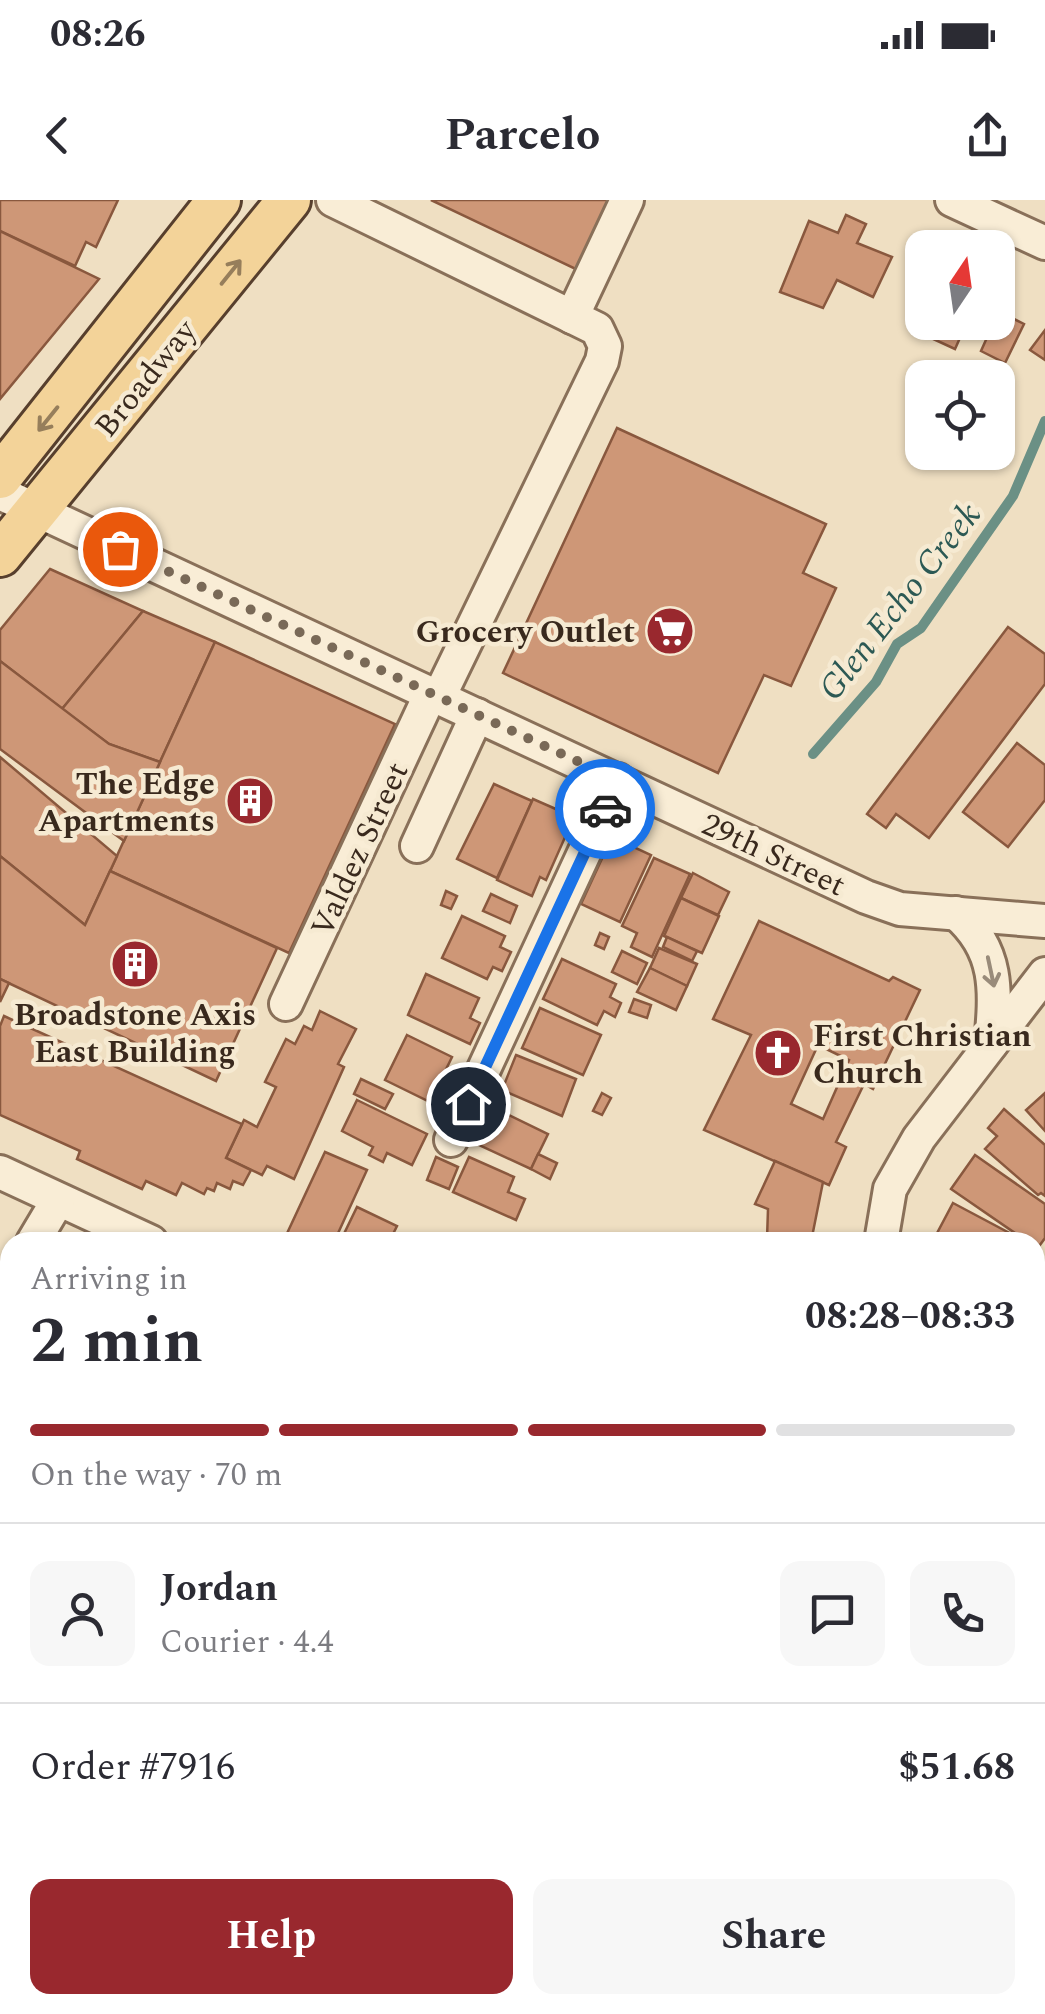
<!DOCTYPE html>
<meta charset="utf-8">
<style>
:root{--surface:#fff;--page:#f7f7f7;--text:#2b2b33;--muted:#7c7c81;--line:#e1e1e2;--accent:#99282e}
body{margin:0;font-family:Spectral,serif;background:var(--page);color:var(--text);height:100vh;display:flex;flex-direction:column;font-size:38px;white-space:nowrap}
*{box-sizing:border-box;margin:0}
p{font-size:32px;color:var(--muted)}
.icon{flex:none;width:55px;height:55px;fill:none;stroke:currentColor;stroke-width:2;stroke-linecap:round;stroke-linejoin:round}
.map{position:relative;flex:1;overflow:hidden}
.drawer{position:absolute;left:0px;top:1032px;width:1045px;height:782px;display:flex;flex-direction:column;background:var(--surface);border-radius:30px 30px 0 0;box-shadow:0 2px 8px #0004}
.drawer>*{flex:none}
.needle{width:65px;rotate:13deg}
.controls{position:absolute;left:905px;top:30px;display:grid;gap:20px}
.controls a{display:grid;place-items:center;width:110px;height:110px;border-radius:20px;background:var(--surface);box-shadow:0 2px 8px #0004;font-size:50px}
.pin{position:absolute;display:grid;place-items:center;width:85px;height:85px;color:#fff;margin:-42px;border:5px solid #fff;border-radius:50%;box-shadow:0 2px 10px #0007}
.courier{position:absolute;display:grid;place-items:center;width:100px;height:100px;margin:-50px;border:8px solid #1a73e8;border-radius:50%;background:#fff;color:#222;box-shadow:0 2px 12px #0007}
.overview em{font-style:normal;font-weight:700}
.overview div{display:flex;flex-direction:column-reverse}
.overview{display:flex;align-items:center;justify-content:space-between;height:170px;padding:0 30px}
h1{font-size:65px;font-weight:700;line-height:75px}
.bar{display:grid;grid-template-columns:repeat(4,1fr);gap:15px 10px;align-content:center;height:120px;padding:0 30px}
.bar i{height:12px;border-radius:8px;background:var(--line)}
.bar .on{background:var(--accent)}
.bar p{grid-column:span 4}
.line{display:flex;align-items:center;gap:25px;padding:0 30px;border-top:2px solid var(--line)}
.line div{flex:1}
.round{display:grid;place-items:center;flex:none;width:105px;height:105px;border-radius:20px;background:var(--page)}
.primary-button{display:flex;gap:20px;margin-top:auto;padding:20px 30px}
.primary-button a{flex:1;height:115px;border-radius:20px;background:var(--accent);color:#fff;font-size:40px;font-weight:700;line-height:115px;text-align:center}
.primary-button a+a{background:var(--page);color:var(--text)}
.status{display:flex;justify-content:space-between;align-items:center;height:70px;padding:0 50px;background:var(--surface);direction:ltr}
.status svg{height:28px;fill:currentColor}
header{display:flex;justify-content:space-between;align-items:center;height:130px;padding:0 30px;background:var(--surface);font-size:45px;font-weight:700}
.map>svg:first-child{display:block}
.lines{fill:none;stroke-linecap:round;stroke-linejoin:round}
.stream{stroke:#6b9085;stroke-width:10}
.building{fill:#ce9777;stroke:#89583e;stroke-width:2.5;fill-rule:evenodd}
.minor-casing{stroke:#897059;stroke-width:38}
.major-casing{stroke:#573f2d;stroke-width:48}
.minor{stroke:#f9edd6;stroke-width:32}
.major{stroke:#f3d399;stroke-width:42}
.oneway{stroke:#967e5b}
.oneway2{stroke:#998b7a}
.done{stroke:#796957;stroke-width:10;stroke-dasharray:0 18}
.route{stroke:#1a73e8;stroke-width:12}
.labels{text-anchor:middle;stroke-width:9;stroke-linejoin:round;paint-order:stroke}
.street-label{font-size:32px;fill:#39291d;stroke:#f6ead2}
.poi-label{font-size:32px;font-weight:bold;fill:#39291d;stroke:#f6ead2;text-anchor:end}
.water-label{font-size:35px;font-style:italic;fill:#2c5954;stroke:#f6ead2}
</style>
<div class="status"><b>08:26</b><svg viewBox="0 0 49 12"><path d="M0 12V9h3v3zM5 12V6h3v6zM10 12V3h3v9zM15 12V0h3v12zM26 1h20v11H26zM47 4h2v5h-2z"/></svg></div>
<header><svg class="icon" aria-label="back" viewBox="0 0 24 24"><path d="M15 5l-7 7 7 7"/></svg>Parcelo<svg class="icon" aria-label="share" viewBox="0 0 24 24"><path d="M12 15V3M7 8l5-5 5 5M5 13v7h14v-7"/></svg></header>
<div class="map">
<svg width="1045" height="1814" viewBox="0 0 1045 1814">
<rect width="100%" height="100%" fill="#efdfc2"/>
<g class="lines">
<!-- stream -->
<polyline class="stream" points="813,554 876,482 897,444 921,428 1013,296 1045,221"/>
</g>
<!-- building -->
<g class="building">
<polygon points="0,0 118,0 96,47 86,42 75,66 0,31"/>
<polygon points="431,0 616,0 582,72"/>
<polygon points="846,15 866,24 857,43 892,57 873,97 837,80 823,108 780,92 809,21 838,33"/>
<polygon points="0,31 99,79 0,199"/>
<polygon points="1000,112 1024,124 1005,163 981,151 994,122 998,122"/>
<polygon points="922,117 922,122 967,122 955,149 916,131"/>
<polygon points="1045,130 1045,160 1030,150"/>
<polygon points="617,228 826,324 803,373 836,388 791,486 764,475 718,573 503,473"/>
<polygon points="50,369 143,411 62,509 0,461 0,430"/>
<polygon points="143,411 215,442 160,562 109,544 62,509"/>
<polygon points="1008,427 1045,454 1045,484 929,638 896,614 886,628 867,614"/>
<polygon points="215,442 395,524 289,753 110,671"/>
<polygon points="0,461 109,544 160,562 124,641 0,549"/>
<polygon points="1017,543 1045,565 1045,600 1008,647 963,612"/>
<polygon points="0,557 117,656 85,725 0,656"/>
<polygon points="494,584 532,601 497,678 457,659"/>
<polygon points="533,599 574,617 546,680 540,677 532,696 497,680"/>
<polygon points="612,637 651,655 620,722 581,704"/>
<polygon points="0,656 85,725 110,671 277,748 216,881 0,779"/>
<polygon points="654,658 690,674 652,757 631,747 637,733 622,726"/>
<polygon points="693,673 729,692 718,715 681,698"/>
<polygon points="446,691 457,696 451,709 441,705"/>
<polygon points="491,694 517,706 510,723 483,711"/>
<polygon points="681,698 719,716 702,753 664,736"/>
<polygon points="462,716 505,736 500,747 511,752 502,771 493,767 487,779 442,758"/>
<path d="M759,721L889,781L893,777L920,790L873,889L864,884L836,942L846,947L829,985L704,930L751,835L713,819ZM818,845L849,860L823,919L791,904Z"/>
<polygon points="600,733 609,737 604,749 595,745"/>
<polygon points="667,737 697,751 692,761 663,747"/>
<polygon points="659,748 697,764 687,786 650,768"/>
<polygon points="622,751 647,763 637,784 612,772"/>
<polygon points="562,759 616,784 610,797 621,803 615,817 604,811 597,825 543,799"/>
<polygon points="650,768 687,786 676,810 637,792"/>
<polygon points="426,774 479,798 470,818 480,823 470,844 408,815"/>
<polygon points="0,779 9,783 0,802"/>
<polygon points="634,799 651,805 647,818 629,812"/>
<polygon points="540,808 601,835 583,875 522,848"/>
<polygon points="320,811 356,829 338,864 344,867 294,979 267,966 262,975 226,958 244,920 257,927 276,887 265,882 286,839 295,844 304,826 312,830"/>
<polygon points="4,816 242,924 226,958 251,970 243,985 233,981 230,989 217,983 214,991 207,988 204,994 182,983 176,995 146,981 142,989 77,959 80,951 0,915 0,826"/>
<polygon points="407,835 452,857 430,902 385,880"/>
<polygon points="516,855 576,879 562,916 502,890"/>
<polygon points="361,879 393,894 385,909 354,894"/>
<polygon points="602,893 611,898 602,915 593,911"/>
<polygon points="1045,893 1045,931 1026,910"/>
<polygon points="357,900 427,934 412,965 387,953 383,962 369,955 373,947 342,931"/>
<polygon points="486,904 548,934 531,969 468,940"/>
<polygon points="1004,909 1045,945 1045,996 1041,993 1038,995 985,949 997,936 988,928"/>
<polygon points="325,952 367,970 334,1042 283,1042"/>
<polygon points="538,954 557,963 550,979 531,969"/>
<polygon points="975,955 1045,1004 1045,1038 1037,1049 1035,1042 1028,1042 951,989"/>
<polygon points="436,957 458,967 449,989 427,980"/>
<polygon points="469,957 514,977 508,992 525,999 516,1020 453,992"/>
<polygon points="775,961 823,982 811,1042 767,1039 768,1009 755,1004"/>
<polygon points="953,1003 1015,1036 1011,1042 944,1042 935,1037"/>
<polygon points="357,1007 397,1026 389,1042 340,1042"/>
<polygon points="1035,1114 1045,1127 1045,1165 1035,1173"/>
<polygon points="1045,1173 1045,1245 1035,1233 1035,1182"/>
<polygon points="10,1175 10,1329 0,1323 0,1192"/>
<polygon points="1035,1378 1045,1390 1045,1416 1035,1424"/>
<polygon points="0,1411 10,1417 10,1450 0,1444"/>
<polygon points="1045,1433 1045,1570 1035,1578 1035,1441"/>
<polygon points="10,1567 10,1596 2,1603 0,1577"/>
<polygon points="1037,1656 1045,1666 1043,1689 1035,1679"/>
<polygon points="1044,1695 1045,1748 1035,1756 1035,1702"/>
<polygon points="1045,1753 1045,1806 1034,1814 1027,1805 1035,1805 1035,1761"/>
<polygon points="36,1805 108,1805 112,1814 40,1814"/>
<polygon points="498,1805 651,1805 654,1808 647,1814 488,1814"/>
<polygon points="839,1805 899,1805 901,1807 892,1814 828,1814"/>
</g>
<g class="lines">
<!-- minor casing -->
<g class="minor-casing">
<g id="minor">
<polyline points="333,0 597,129 605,146 602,161 439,497"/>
<polyline points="952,0 1045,43"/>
<polyline points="572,117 627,0"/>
<polyline points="0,293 866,697 900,709 1045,721"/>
<polyline points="417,646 477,515"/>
<path d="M956,713C999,750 996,791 991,844"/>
<polyline points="286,804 431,493"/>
<polyline points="451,940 618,580"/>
<polyline points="0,972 151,1042"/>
<polyline points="33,1042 58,1000"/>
<polyline points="881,1042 890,989 919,938 1045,774"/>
<polyline points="0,1099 10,1082"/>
<polyline points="1035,1306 1045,1319"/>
<polyline points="949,1805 957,1814"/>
</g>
</g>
<!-- major casing -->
<g class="major-casing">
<g id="major">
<polyline points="0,277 219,0"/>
<polyline points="0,355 289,0"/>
</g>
</g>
<!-- minor -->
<use href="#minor" class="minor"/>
<!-- major -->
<use href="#major" class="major"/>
</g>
<!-- one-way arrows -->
<defs><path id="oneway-shaft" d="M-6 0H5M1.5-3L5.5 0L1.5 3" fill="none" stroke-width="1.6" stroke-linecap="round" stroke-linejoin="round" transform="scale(2.5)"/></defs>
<g class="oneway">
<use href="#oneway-shaft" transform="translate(231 72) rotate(-51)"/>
<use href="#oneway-shaft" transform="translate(48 219) rotate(129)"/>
</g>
<use class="oneway2" href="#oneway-shaft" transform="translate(991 772) rotate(78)"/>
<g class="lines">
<!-- done -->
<polyline class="done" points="120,349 618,580 605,609"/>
<!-- route -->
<polyline class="route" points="468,904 605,609"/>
</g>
<!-- icons -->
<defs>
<g id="supermarket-disc" transform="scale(2.5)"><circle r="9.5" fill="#99282e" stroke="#f6ead2"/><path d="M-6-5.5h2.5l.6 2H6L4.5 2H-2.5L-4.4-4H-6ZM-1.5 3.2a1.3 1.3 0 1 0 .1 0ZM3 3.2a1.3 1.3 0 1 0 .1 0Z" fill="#fff"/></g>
<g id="building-disc" transform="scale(2.5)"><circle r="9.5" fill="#99282e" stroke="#f6ead2"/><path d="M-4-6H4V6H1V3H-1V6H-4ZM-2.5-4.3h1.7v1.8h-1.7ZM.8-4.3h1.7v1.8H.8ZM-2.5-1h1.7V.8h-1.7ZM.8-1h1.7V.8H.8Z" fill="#fff"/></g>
<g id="church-disc" transform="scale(2.5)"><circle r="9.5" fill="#99282e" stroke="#f6ead2"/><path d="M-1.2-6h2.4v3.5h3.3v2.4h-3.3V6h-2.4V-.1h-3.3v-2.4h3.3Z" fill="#fff"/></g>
</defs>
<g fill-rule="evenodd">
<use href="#supermarket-disc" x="670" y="431"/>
<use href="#building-disc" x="250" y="601"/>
<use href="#building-disc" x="135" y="764"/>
<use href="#church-disc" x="778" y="853"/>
</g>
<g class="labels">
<!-- street labels -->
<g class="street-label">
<text transform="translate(145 178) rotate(-51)" y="11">Broadway</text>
<text transform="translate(359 649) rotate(-65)" y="11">Valdez Street</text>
<text transform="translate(774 654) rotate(25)" y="11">29th Street</text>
</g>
<!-- poi labels -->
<g class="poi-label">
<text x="635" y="442">Grocery Outlet</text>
<text x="215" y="594">The Edge<tspan x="215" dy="37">Apartments</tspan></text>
<text x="135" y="825" text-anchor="middle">Broadstone Axis<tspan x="135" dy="37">East Building</tspan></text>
<text x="813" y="846" text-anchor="start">First Christian<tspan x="813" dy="37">Church</tspan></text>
</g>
<!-- water labels -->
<g class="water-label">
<text transform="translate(899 401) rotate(-52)" y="12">Glen Echo Creek</text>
</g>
</g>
</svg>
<div class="controls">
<a><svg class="needle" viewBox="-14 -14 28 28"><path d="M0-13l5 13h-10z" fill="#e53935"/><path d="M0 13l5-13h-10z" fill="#7c7c81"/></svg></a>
<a><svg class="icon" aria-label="locate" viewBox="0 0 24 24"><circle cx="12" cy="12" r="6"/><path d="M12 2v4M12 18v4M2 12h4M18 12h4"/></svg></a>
</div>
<div class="pin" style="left:120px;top:349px;background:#ea580c"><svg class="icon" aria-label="bag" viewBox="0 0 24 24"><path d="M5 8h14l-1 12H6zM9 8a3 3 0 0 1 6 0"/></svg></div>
<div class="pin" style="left:468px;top:904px;background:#1f2937"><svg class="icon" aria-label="home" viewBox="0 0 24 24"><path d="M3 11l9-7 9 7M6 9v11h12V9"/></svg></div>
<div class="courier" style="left:605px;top:609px"><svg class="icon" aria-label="car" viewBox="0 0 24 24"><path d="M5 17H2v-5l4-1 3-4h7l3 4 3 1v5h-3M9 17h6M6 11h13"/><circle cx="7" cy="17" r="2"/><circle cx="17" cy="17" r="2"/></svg></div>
<section class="drawer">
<div class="overview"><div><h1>2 min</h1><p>Arriving in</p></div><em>08:28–08:33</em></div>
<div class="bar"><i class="on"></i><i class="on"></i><i class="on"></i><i></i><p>On the way · 70 m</p></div>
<div class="line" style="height:180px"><a class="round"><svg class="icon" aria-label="person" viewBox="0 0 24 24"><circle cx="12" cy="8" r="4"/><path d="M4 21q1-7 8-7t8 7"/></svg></a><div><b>Jordan</b><p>Courier · 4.4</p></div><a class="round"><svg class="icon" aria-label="chat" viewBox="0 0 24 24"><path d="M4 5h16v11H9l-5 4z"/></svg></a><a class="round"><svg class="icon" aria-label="phone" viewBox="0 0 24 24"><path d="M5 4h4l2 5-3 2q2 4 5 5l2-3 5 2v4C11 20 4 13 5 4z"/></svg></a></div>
<div class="line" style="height:130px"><div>Order #7916</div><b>$51.68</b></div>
<div class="primary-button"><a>Help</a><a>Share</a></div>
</section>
</div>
